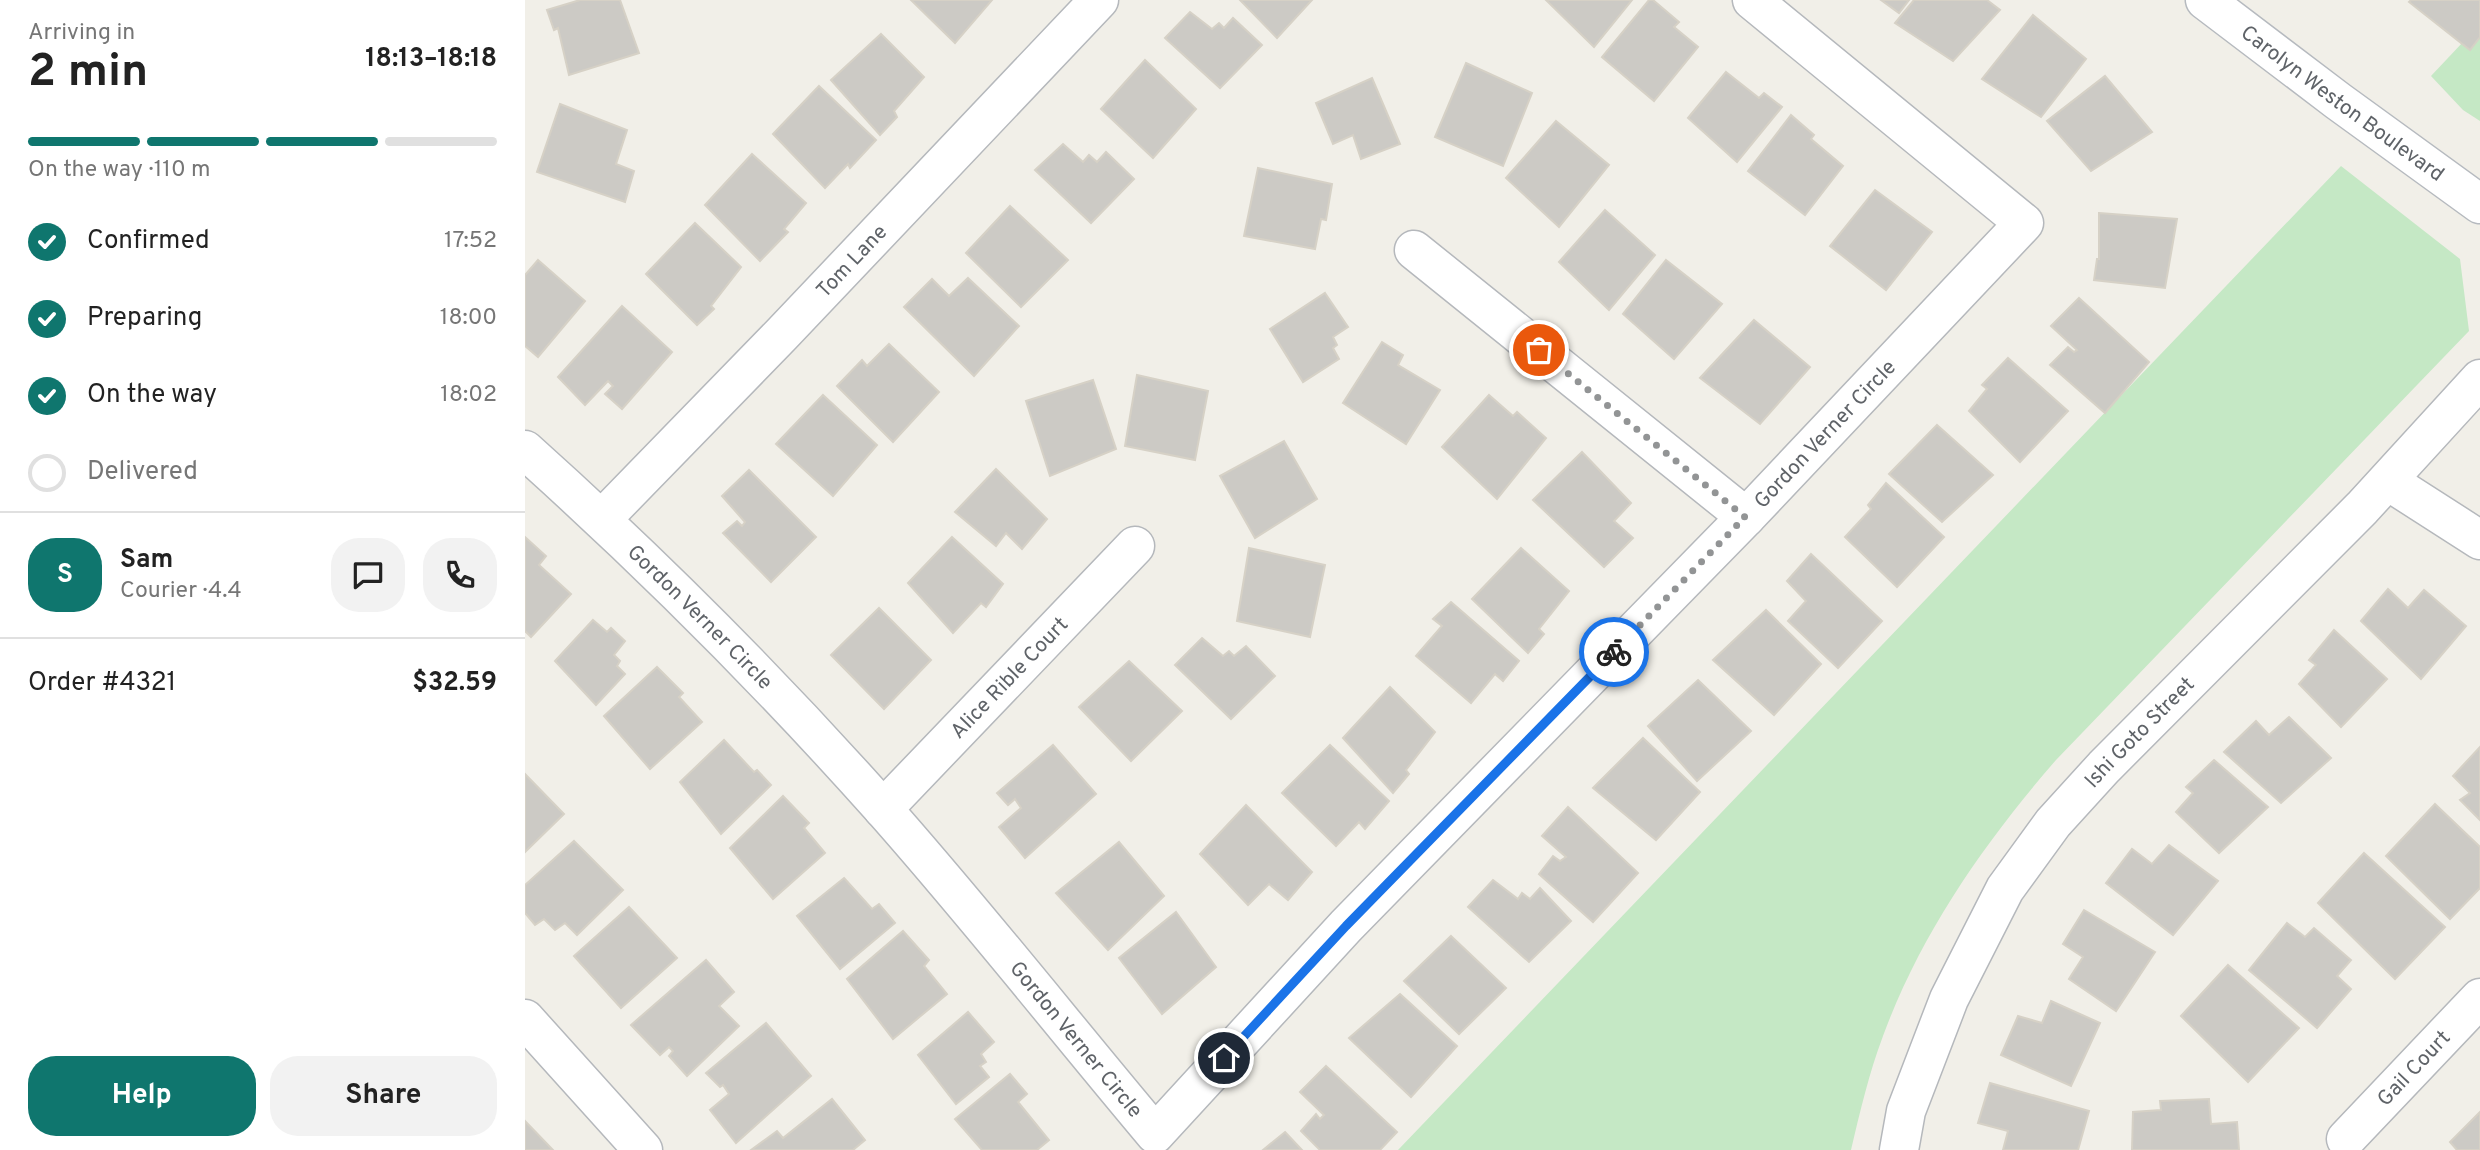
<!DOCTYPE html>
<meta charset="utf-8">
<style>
:root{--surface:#fff;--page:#f2f2f2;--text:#222;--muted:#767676;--line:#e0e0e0;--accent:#0f766e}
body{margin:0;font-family:Overpass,sans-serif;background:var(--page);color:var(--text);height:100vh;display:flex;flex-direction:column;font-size:26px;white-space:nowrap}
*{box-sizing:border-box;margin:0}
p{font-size:23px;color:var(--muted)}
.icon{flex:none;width:38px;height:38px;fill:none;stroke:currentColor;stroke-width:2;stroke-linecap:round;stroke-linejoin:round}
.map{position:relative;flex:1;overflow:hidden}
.sheet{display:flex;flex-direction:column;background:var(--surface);width:525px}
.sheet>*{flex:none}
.pin{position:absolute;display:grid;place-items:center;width:60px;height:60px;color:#fff;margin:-30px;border:4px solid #fff;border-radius:50%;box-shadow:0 2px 7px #0007}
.courier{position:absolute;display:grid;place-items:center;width:70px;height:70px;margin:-35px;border:5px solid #1a73e8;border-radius:50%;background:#fff;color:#222;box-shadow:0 2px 9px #0007}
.headline em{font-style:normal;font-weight:700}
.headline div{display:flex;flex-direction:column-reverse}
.headline{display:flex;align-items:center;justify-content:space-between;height:119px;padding:0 28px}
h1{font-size:46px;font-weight:700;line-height:52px}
.bar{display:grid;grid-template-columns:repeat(4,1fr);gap:10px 7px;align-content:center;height:84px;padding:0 28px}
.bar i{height:9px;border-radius:5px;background:var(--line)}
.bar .current{background:var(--accent)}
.bar p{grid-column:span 4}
.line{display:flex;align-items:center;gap:18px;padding:0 28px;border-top:2px solid var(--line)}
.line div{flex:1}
.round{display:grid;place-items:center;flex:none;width:74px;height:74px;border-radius:28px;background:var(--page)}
ol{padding:0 28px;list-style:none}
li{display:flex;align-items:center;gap:21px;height:77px}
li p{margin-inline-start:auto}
li .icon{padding:7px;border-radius:50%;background:var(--accent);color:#fff;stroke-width:4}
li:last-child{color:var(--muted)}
li i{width:38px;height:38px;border:4px solid var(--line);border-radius:50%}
.button{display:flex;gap:14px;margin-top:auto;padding:14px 28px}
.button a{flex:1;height:80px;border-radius:28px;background:var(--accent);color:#fff;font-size:28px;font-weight:700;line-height:80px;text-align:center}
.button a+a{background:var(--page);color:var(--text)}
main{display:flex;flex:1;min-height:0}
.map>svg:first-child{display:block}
.green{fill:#c5e8c5}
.building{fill:#cccac5;stroke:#d6d1c6;stroke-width:2}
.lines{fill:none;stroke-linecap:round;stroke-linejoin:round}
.street-casing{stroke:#b5b8bc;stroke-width:41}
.secondary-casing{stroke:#b6babf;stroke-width:41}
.street{stroke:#fff;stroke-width:38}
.secondary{stroke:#fff;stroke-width:38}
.done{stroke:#929495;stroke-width:7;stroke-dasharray:0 12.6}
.route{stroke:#1a73e8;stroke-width:9}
.labels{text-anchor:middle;stroke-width:5;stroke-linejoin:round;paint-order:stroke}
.street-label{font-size:21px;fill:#5f6368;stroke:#fff}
</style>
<main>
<section class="sheet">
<div class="headline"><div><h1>2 min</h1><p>Arriving in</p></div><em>18:13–18:18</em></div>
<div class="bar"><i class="current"></i><i class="current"></i><i class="current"></i><i></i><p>On the way · 110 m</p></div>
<ol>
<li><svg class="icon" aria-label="check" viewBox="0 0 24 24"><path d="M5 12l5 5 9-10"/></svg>Confirmed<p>17:52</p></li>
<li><svg class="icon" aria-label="check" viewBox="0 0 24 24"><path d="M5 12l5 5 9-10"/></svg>Preparing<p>18:00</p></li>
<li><svg class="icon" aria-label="check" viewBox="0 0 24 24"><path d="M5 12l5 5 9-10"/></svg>On the way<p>18:02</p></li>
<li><i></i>Delivered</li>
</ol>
<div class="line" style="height:126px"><b class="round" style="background:var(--accent);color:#fff">S</b><div><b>Sam</b><p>Courier · 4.4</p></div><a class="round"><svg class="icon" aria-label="chat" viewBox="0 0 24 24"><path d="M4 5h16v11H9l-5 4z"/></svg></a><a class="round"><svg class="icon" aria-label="phone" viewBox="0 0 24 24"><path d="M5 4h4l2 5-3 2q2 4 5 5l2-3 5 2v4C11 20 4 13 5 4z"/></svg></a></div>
<div class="line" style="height:91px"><div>Order #4321</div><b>$32.59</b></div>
<div class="button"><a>Help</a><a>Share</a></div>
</section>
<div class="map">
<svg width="1955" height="1150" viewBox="0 0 1955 1150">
<rect width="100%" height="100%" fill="#f1efe8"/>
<!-- green -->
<g class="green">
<polygon points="1955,24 1955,121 1938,110 1906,76"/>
<path d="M1816,166L1935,259L1944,331L1531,760C1459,843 1396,933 1358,1036C1344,1073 1335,1112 1326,1150H873Z"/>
</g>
<!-- building -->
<g class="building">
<polygon points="55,0 95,0 114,53 44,75 33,28 29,30 22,10"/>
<polygon points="386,0 467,0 430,43"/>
<polygon points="715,0 787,0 752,38"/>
<polygon points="1021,0 1107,0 1069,47"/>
<polygon points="1124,0 1128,0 1154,22 1149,27 1173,47 1129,101 1077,57"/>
<polygon points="1356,0 1384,0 1374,13"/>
<polygon points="1389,0 1462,0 1475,10 1428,61 1370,23"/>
<polygon points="1886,0 1955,0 1955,37 1945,50 1884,2"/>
<polygon points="665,12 687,29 694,23 699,28 708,18 737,45 695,88 640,38"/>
<polygon points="1508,15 1561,59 1516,117 1457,79"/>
<polygon points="356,34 399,77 369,111 372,117 355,135 306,80"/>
<polygon points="620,60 671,109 628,158 576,109"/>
<polygon points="941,63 1007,93 978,166 910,137"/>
<polygon points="1201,72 1234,98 1239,93 1257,107 1212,162 1163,118"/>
<polygon points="1580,76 1627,132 1566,171 1522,121"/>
<polygon points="847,78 875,144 836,159 828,135 808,144 791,103"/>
<polygon points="294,86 351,140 325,168 323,164 300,188 248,134"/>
<polygon points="35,104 102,130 91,164 109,171 100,202 12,172"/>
<polygon points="1266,115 1289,135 1286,139 1318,166 1280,215 1223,171"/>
<polygon points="1031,121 1084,165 1034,227 981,178"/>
<polygon points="538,144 558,162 564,155 572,162 581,152 609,179 566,223 510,170"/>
<polygon points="227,154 281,203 259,229 263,232 235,261 180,205"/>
<polygon points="733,168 807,184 801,220 796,219 790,249 719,236"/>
<polygon points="1350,190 1407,232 1361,290 1305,246"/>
<polygon points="485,206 543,260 496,307 441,253"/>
<polygon points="1080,210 1130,255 1084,310 1034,262"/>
<polygon points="1574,213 1652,219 1640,288 1569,280 1572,259 1574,259"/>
<polygon points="170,223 216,267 186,306 189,309 172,325 121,274"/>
<polygon points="13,260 60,301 13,357 0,346 0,275"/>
<polygon points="1141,260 1197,304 1149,359 1098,314"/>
<polygon points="443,278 494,326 449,376 379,307 407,279 424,296"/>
<polygon points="800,293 823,327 808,337 812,345 808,348 814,359 778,382 745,329"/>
<polygon points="1554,298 1624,362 1580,413 1525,365 1543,347 1549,352 1552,350 1526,326"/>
<polygon points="97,306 147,352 97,409 80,394 88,386 83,381 60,405 33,377"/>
<polygon points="1229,320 1285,367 1235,424 1175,378"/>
<polygon points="857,342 878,355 873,365 915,390 881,444 818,403"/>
<polygon points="364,344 414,392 368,442 312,386 337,360 342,366"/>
<polygon points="1483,358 1543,411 1495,462 1444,411 1462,389 1457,385"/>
<polygon points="612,375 683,391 670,460 600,446"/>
<polygon points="568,380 591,449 525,476 501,401"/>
<polygon points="298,395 352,445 308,496 251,444"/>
<polygon points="964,395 988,416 992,412 1021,438 972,499 917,447"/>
<polygon points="1412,425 1468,475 1417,522 1364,474"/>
<polygon points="759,441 792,499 730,538 695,476"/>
<polygon points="1057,452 1106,503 1089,521 1108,538 1079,567 1008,500"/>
<polygon points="471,469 522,519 497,549 481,533 471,546 430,512"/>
<polygon points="224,470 291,537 246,582 198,533 212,521 217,526 220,522 197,496"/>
<polygon points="1361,483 1419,537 1372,587 1320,537 1346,509 1343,505"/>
<polygon points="0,537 21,556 14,565 46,594 6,637 0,631"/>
<polygon points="427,537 478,584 461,607 456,603 428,633 383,583"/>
<polygon points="724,548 800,565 785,637 712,621"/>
<polygon points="996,548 1044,591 1014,629 1019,634 1003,653 947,599"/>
<polygon points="1286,554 1357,621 1313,668 1263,621 1281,601 1262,581"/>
<polygon points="1863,589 1883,608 1899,590 1941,626 1896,679 1836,621"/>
<polygon points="926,602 994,661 978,681 970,674 946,703 891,656 917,626 908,619"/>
<polygon points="354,608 406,660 359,709 306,655"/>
<polygon points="1241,610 1296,664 1249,715 1188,660"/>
<polygon points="68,620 82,632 86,628 100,641 89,655 95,661 92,666 100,674 71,705 30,661"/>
<polygon points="1809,630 1862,679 1816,727 1774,684 1791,665 1784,660"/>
<polygon points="677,638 698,656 704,651 709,656 721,646 750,676 706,719 650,665"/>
<polygon points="604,661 657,711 606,761 554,707"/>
<polygon points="132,667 158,693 154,697 177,722 125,769 79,716"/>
<polygon points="1173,680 1226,731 1172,781 1123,726"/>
<polygon points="865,687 910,732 881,770 884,774 868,793 818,738"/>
<polygon points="1764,717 1806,758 1756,803 1699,752 1731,721 1744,735"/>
<polygon points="1118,738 1175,792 1131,840 1068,788"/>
<polygon points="199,740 229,772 232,770 246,785 196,834 155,782"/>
<polygon points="528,745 571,794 500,858 474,827 496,808 490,799 483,805 472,793"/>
<polygon points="805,745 864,801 840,829 834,822 811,846 757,793"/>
<polygon points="1955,747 1955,820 1935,800 1945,793 1928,776"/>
<polygon points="1689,760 1743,807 1694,853 1651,812 1668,793 1661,787"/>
<polygon points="0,774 39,814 0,852"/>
<polygon points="258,796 284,823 279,828 300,853 248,899 205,848"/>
<polygon points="1910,804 1955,847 1955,888 1925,919 1861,856"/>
<polygon points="721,805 787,872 763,900 744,884 723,905 675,854"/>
<polygon points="1043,807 1113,873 1068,922 1014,874 1028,856 1035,861 1041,857 1017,836"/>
<polygon points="49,841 98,890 52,935 40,923 30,930 19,919 10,925 0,913 0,885"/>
<polygon points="594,842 639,896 583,950 531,893"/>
<polygon points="1644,845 1693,881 1648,935 1581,883 1607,849 1627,864"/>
<polygon points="1839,853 1920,927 1870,979 1793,903"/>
<polygon points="319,878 347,909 354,904 370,923 315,969 272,916"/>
<polygon points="968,880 993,899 997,893 1005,899 1015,888 1046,921 1004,962 943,907"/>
<polygon points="104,907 152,958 96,1008 49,956"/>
<polygon points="1559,910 1630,952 1591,1011 1544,979 1558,957 1538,944"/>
<polygon points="651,912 691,967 637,1014 594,958"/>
<polygon points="1762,923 1780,937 1789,928 1826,960 1812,976 1826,989 1792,1028 1724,970"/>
<polygon points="378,931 404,960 399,966 422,994 368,1039 322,979"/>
<polygon points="926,936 981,988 934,1034 879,981"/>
<polygon points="181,960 209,992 194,1006 214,1026 162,1076 144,1056 148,1051 144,1047 135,1055 106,1025"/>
<polygon points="1703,965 1774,1028 1723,1082 1656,1016"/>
<polygon points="875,994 932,1046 886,1097 824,1038"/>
<polygon points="1526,1001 1575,1023 1546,1086 1476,1055 1493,1016 1517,1023"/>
<polygon points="443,1012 469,1042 456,1054 461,1062 455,1066 464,1077 431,1104 393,1055"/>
<polygon points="241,1023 286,1076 211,1143 185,1110 204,1094 198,1085 195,1087 181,1073"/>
<polygon points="801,1066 872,1132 855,1150 795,1150 776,1131 791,1114 795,1119 799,1115 775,1092"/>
<polygon points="485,1074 502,1094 493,1102 524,1140 512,1150 457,1150 430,1119"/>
<polygon points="1465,1083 1564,1111 1553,1150 1478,1150 1483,1131 1453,1123"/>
<polygon points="307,1099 340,1140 328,1150 226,1150 252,1131 258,1138"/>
<polygon points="1684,1099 1686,1124 1712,1122 1714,1150 1607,1150 1608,1112 1636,1110 1635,1101"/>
<polygon points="1955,1112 1955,1150 1932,1150 1925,1142"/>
<polygon points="0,1121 28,1150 0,1150"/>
<polygon points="760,1132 777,1150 738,1150"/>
</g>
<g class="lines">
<!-- street casing -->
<g class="street-casing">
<g id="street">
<polyline points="889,250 1221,517"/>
<path id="s1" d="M0,450C126,563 246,683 358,809C452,915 539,1026 630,1134L821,926L1221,517L1499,223L1227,0"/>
<polyline points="1863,481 1955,540"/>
<path id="s2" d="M77,519L257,334L574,0"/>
<path id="s3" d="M358,809L610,546"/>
<polyline points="0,1019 118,1150"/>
<path id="s4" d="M1821,1139L1955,998"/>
<path id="s5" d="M1374,1150L1381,1111L1424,999L1480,889L1528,823L1579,767L1837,508L1955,379"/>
</g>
</g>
<!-- secondary casing -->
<g class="secondary-casing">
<g id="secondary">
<path id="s6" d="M1680,0L1813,101L1955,204"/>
</g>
</g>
<!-- street -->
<use href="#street" class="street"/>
<!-- secondary -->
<use href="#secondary" class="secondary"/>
</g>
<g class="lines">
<!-- done -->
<polyline class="done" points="1014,350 1220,517 1089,652"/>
<!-- route -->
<polyline class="route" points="699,1058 821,926 1089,652"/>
</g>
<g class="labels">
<!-- street labels -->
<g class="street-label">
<text dy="7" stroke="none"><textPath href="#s6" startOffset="172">Carolyn Weston Boulevard</textPath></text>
<text dy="7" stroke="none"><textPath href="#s2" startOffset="359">Tom Lane</textPath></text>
<text dy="7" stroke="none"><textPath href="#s1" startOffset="1900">Gordon Verner Circle</textPath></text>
<text dy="7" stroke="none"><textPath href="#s1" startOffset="242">Gordon Verner Circle</textPath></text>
<text dy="7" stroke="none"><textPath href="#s3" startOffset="182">Alice Rible Court</textPath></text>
<text dy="7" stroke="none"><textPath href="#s5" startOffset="490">Ishi Goto Street</textPath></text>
<text dy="7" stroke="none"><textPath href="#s1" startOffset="808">Gordon Verner Circle</textPath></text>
<text dy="7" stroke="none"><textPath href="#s4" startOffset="98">Gail Court</textPath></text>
</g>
</g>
</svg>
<div class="pin" style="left:1014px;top:350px;background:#ea580c"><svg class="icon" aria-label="bag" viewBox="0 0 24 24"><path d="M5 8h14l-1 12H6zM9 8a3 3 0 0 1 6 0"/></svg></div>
<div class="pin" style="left:699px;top:1058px;background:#1f2937"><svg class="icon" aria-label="home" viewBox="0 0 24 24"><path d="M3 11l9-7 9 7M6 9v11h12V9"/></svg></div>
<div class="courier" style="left:1089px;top:652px"><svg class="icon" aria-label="bike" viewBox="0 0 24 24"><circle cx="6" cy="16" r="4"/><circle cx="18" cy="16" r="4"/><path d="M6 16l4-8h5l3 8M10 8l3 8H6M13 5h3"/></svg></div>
</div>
</main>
